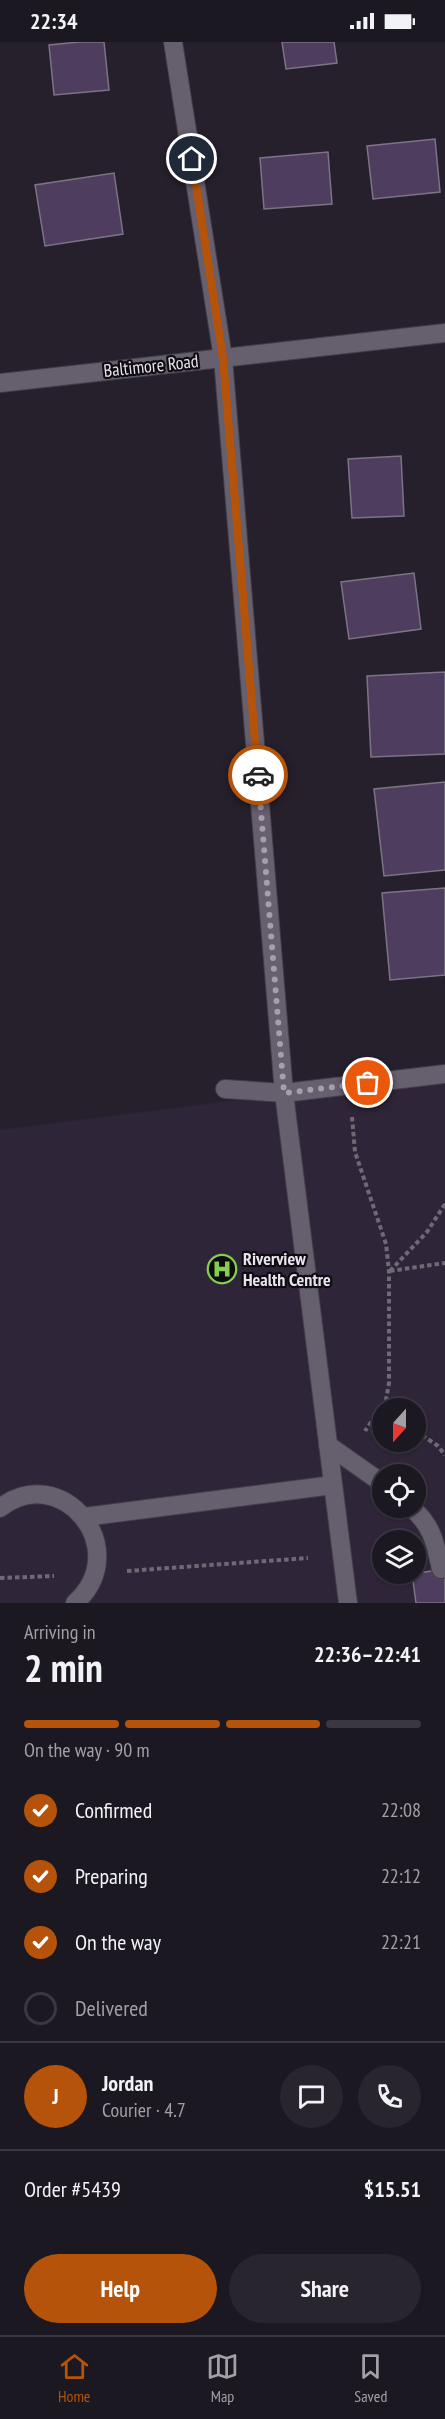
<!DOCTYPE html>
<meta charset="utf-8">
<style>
:root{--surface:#1c1822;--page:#29252f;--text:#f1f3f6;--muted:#a0a0a5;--line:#3a3740;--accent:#b45309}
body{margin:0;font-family:"PT Sans Narrow",sans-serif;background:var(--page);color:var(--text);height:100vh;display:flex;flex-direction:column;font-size:22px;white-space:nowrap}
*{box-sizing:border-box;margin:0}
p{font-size:20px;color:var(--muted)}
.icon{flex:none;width:33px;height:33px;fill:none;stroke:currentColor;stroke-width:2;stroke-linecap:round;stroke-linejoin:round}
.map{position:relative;height:1561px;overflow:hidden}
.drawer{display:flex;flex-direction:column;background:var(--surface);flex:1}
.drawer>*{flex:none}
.needle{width:39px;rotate:201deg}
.controls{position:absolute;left:372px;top:1356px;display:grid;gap:12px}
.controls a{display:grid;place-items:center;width:54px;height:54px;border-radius:50%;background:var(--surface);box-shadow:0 2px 4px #0004,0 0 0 2px var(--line);font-size:30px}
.pin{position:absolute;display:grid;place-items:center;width:51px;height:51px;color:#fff;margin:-26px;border:3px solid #fff;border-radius:50%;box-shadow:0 2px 6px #0007}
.courier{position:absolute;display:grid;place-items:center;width:60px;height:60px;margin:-30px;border:4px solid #b45309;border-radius:50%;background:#fff;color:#222;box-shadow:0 2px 8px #0007}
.head em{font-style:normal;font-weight:800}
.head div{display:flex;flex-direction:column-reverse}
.head{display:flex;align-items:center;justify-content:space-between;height:102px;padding:0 24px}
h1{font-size:39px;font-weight:800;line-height:45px}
.bar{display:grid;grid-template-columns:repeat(4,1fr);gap:9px 6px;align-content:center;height:72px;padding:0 24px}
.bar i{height:8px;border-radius:4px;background:var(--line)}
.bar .selected{background:var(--accent)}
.bar p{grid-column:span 4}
.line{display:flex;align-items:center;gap:15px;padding:0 24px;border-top:2px solid var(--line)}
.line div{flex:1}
.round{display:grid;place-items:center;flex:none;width:63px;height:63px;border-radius:32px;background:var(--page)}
ol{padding:0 24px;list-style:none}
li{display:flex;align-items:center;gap:18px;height:66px}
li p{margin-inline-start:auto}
li .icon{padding:6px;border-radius:50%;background:var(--accent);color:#fff;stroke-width:4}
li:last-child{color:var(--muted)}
li i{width:33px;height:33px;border:3px solid var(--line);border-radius:50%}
.button{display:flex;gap:12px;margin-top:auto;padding:12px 24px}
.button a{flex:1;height:69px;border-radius:36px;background:var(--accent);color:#fff;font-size:24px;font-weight:800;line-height:69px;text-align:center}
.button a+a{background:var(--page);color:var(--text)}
.status{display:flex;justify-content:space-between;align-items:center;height:42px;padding:0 30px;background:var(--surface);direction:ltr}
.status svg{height:16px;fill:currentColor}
.menu{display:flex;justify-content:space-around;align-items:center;height:84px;border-top:2px solid var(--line);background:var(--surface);font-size:16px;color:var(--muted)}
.menu a{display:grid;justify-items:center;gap:3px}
.menu .selected{color:var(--accent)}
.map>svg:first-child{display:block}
.built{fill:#2f2538;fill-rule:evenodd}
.building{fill:#4e3d5e;stroke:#7c7484;stroke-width:1.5}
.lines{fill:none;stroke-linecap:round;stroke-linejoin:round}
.lane-casing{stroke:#433d49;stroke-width:20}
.street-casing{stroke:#433d49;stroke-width:20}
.path{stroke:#6e6974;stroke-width:4;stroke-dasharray:4.5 3;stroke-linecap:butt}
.lane{stroke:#665f6e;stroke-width:18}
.street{stroke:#665f6e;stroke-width:18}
.done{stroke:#a49faa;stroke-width:6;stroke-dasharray:0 10.8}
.route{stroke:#b45309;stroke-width:8}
.labels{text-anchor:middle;stroke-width:4.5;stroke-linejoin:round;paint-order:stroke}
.street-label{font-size:18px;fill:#e8e3ed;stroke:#0e0b11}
.poi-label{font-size:18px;font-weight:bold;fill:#e8e3ed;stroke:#0e0b11;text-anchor:start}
</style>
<div class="status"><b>22:34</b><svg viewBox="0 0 49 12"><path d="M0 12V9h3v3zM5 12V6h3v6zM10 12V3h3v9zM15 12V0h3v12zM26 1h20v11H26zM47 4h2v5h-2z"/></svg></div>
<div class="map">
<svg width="445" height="1561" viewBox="0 0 445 1561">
<rect width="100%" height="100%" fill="#26202d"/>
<!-- built -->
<path class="built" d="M445,1032V1561H0V1088ZM382,1366H416V1400H382ZM382,1432H416V1466H382ZM382,1498H416V1532H382Z"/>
<!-- building -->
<g class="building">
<polygon points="79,0 104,0 109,48 54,53 49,3"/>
<polygon points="282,0 334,0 337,21 286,27"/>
<polygon points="435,97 440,150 373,157 367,104"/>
<polygon points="328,110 332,162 264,167 260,116"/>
<polygon points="114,131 123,192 45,204 35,143"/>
<polygon points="401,414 404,474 352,476 348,417"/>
<polygon points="414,531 421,587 349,597 341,540"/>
<polygon points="445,630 445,712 371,715 367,634"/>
<polygon points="445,740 445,828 384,834 374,747"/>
<polygon points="445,846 445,933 390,938 382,851"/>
<polygon points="445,1527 445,1561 416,1561 412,1532"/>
</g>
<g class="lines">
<!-- lane casing -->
<g class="lane-casing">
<g id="lane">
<polyline points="284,1051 348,1561"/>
<polyline points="328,1403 382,1441"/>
<path d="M0,1466C61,1418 135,1507 75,1561"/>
<path d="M412,1466C433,1485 435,1501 441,1527"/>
<polyline points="84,1475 333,1443"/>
</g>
</g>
<!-- street casing -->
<g class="street-casing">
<g id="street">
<polyline points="173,0 223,316 284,1051"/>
<polyline points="0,341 445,291"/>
<polyline points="225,1047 284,1051 445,1032"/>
</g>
</g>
<!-- path -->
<g class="path">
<polyline points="352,1075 355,1110 386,1202 389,1229 389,1341 386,1358 365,1389"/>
<polyline points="390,1229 427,1190 445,1162"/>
<polyline points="390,1229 445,1221"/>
<polyline points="416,1389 438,1404 445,1413"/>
<polyline points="127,1529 308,1516"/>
<polyline points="0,1536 54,1534"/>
</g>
<!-- lane -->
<use href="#lane" class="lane"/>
<!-- street -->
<use href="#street" class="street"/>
</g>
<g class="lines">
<!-- done -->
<polyline class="done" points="258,733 284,1051 368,1041"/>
<!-- route -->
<polyline class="route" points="192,117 223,316 258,733"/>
</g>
<!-- icons -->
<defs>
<g id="hospital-ring" transform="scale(1.5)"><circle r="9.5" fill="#0e0b11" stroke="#83d04e" stroke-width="1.5"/><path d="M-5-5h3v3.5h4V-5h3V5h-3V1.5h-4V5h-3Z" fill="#83d04e"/></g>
</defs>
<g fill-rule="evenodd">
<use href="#hospital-ring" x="222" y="1227"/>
</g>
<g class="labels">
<!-- street labels -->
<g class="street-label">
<text transform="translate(151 324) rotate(-6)" y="6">Baltimore Road</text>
</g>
<!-- poi labels -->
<g class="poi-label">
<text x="243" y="1223">Riverview<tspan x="243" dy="21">Health Centre</tspan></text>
</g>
</g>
</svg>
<div class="controls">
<a><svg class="needle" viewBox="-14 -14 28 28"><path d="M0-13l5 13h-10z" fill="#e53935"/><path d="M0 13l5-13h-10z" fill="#a0a0a5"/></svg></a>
<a><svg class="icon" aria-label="locate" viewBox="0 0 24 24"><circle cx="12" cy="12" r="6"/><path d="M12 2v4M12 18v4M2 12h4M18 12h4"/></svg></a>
<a><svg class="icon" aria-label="layers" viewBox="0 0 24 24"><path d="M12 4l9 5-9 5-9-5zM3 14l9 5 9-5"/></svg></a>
</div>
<div class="pin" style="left:368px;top:1041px;background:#ea580c"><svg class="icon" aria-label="bag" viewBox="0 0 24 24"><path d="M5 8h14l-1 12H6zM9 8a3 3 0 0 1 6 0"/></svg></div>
<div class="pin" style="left:192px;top:117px;background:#1f2937"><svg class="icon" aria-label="home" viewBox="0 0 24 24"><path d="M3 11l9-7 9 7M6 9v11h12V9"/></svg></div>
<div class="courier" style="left:258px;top:733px"><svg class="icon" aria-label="car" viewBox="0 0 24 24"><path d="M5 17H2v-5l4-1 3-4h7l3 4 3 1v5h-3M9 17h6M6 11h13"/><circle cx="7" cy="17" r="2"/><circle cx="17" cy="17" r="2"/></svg></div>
</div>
<section class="drawer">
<div class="head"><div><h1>2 min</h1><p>Arriving in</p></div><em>22:36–22:41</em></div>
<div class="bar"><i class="selected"></i><i class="selected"></i><i class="selected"></i><i></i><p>On the way · 90 m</p></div>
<ol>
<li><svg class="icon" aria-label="check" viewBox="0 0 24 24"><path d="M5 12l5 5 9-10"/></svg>Confirmed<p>22:08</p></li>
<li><svg class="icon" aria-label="check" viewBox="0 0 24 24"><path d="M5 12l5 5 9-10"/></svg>Preparing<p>22:12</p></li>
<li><svg class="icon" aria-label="check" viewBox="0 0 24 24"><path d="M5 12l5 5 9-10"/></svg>On the way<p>22:21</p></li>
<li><i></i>Delivered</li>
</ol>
<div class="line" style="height:108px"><b class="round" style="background:var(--accent);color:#fff">J</b><div><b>Jordan</b><p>Courier · 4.7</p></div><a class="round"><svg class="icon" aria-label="chat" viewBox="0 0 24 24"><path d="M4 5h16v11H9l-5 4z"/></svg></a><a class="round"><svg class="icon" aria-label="phone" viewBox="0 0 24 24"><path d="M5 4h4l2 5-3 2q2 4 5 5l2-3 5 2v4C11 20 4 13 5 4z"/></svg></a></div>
<div class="line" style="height:78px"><div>Order #5439</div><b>$15.51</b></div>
<div class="button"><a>Help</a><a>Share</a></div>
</section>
<nav class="menu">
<a class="selected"><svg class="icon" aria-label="home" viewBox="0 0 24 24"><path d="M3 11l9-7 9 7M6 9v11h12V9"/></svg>Home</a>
<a><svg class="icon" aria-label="map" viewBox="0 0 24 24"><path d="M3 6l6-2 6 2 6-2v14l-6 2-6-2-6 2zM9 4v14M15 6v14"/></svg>Map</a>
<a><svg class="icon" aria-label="saved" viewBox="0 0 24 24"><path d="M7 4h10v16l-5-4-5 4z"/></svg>Saved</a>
</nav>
